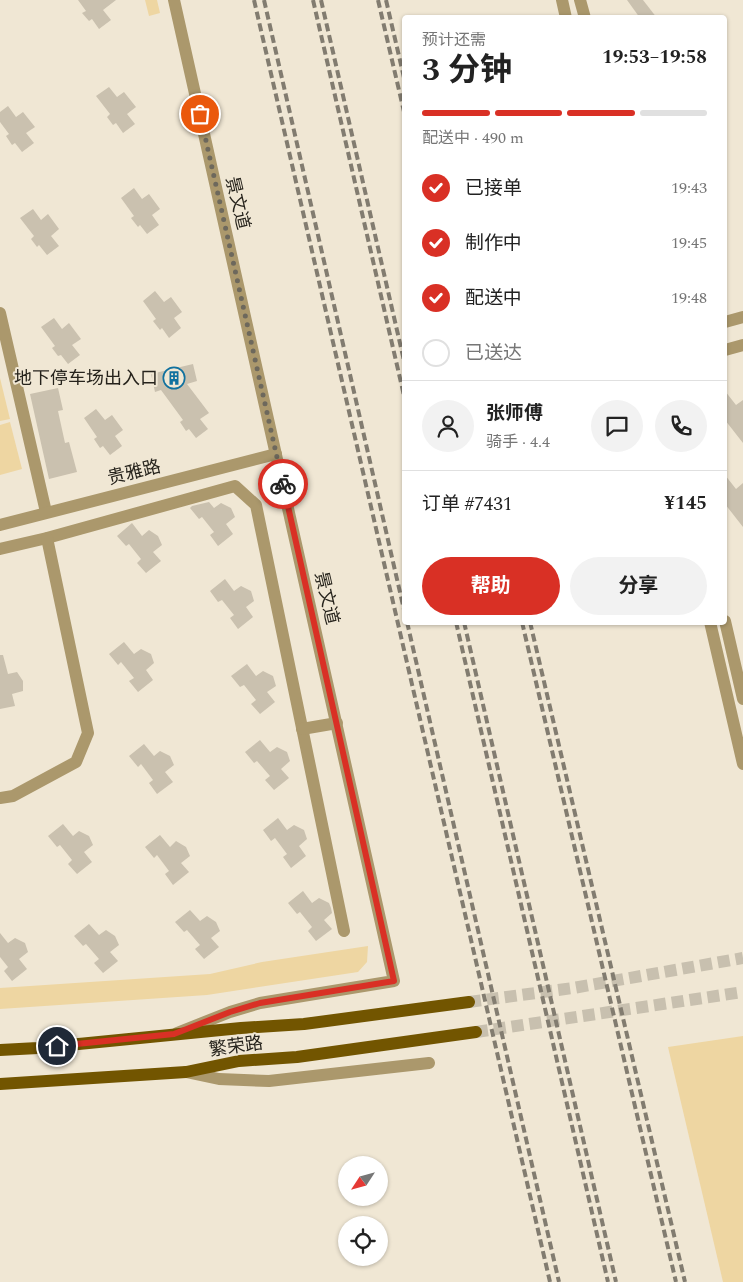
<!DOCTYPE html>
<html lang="zh">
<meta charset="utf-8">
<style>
:root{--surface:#fff;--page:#f2f2f2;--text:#222;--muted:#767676;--line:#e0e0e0;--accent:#d93025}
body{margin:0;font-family:Spectral,"Noto Sans SC",serif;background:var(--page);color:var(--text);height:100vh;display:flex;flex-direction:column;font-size:19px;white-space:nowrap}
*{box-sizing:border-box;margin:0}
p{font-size:16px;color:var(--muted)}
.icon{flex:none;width:28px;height:28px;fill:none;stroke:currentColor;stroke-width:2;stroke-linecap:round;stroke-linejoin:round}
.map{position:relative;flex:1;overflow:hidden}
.panel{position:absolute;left:402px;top:15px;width:325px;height:610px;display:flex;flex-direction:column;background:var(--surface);border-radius:5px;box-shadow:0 1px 4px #0004}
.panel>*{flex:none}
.needle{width:32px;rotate:234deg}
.tools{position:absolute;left:338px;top:1156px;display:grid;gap:10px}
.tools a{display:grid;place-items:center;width:50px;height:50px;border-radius:50%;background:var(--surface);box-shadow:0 1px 4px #0004;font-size:25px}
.pin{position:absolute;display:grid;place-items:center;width:42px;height:42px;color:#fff;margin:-21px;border:2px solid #fff;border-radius:50%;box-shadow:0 1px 5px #0007}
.courier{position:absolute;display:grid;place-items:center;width:50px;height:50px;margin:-25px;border:4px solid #d93025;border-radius:50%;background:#fff;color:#222;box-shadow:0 1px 6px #0007}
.overview em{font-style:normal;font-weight:700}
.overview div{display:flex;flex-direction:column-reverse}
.overview{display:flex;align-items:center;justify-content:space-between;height:85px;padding:0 20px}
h1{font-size:32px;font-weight:700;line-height:38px}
.bar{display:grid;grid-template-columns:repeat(4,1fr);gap:8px 5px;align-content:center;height:60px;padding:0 20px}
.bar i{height:6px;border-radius:4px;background:var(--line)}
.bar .active{background:var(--accent)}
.bar p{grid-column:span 4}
.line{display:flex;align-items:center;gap:12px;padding:0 20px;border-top:1px solid var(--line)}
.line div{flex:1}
.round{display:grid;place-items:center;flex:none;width:52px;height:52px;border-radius:26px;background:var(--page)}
ol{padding:0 20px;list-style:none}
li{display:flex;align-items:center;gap:15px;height:55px}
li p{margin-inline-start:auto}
li .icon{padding:5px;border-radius:50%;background:var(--accent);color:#fff;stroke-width:4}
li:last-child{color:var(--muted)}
li i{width:28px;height:28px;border:2px solid var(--line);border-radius:50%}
.action{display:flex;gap:10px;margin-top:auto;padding:10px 20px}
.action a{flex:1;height:58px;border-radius:30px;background:var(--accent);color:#fff;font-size:20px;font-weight:700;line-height:58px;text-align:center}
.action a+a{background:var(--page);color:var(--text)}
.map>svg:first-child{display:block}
.green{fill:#eed6a2}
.building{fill:#cac1af}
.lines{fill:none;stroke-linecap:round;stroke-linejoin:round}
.major-tunnel{stroke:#c8c0af;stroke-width:12;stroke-dasharray:12 6;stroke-linecap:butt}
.minor{stroke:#ab986c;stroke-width:12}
.major{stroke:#725500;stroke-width:12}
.rail{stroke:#827c70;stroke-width:4;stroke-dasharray:8 4;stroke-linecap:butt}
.done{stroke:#6d685c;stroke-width:5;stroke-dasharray:0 9}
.route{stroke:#d93025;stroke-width:6}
.labels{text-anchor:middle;stroke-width:4;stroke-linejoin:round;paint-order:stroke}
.street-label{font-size:18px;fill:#26231c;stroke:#f0e7d4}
.poi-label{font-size:18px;fill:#26231c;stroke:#f0e7d4;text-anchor:end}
</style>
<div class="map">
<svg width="743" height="1282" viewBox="0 0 743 1282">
<rect width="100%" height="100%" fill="#f0e7d4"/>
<!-- green -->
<g class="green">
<polygon points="145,0 157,0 160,13 149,16"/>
<polygon points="0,378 10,419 0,421"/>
<polygon points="10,422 22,469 0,475 0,425"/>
<polygon points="368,946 367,962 358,972 207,995 0,1009 0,988 210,974 262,962"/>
<polygon points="743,1036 743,1282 723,1282 668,1047"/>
</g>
<!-- building -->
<g class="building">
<polygon points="78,0 116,0 103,10 111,20 99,29 92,19 89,21 82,13 86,11"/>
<polygon points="627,0 643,0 657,18 640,18"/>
<polygon points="109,87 117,97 124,92 136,107 127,114 135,124 123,133 116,123 113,125 107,117 110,114 96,96"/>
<polygon points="8,106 16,117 23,112 35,127 26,133 34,143 22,152 15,143 12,145 6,136 9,134 0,122 0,112"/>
<polygon points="134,188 142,199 149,194 160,209 152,215 159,225 147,234 140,225 138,227 131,218 134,216 121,198"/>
<polygon points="33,209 41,220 48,214 59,229 51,236 59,246 47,255 39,245 37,247 31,239 34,236 20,218"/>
<polygon points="155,291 164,302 171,297 182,312 174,318 181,328 169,338 162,328 160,330 153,321 156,319 143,301"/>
<polygon points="54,318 62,329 69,323 81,339 72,345 80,355 68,364 61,355 58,356 52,348 55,346 41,327"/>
<polygon points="193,364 197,381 187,384 209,413 200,419 208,429 196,438 189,429 186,431 180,422 183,420 161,390 155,392 151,374"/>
<polygon points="58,388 63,410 58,411 65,443 69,442 77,472 49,479 30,394"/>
<polygon points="725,391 736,405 743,400 743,443 725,420"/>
<polygon points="96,409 105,420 112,415 123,430 115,436 122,446 110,455 103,446 100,448 94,439 97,437 84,418"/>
<polygon points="725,475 736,489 743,483 743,527 725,504"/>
<polygon points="209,502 214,508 221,503 231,508 235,517 226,524 233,534 218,546 210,535 214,532 202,517 199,519 190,508 192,506"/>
<polygon points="132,523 142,536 149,530 158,536 162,545 153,552 161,561 146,573 137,563 141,559 129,544 126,546 117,536"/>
<polygon points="225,579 234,591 241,586 251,591 254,601 246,607 253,617 238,629 230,618 234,615 222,600 218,602 210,591"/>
<polygon points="124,642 134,654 141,649 151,654 154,663 146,670 153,680 138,692 129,681 134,678 121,662 118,665 109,654"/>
<polygon points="0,655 3,655 8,674 17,672 23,681 23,691 12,694 15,706 0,709"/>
<polygon points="247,664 256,676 263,671 273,676 276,686 267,692 275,702 260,714 251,704 256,700 244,685 240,687 231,676"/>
<polygon points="260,740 270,752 277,747 287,752 290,761 281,769 289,778 274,790 265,780 270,776 257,761 254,763 245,752"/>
<polygon points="144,744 154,756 160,751 170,756 174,765 165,772 173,782 157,794 149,783 153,780 141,764 138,767 129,756"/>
<polygon points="278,818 287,830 294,825 304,830 307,839 299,846 306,856 291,868 283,857 287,854 275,838 271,841 263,830"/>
<polygon points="63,824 73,836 79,831 89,836 93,845 84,852 92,862 77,874 68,864 72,860 60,845 57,847 48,836"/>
<polygon points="160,835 170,847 176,841 186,847 190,856 181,863 189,872 173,885 165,874 169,871 157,855 154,858 145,847"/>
<polygon points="303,891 312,903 319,898 329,903 331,908 332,913 324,920 332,929 316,941 308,931 312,927 300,912 297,914 288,903"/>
<polygon points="190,910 200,921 207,916 216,922 220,931 211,938 219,947 204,959 195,949 200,945 187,930 184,932 175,922"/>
<polygon points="89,924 99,935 106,930 115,936 119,945 110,952 118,961 103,973 94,963 99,959 86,944 83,946 74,936"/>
<polygon points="0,933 8,943 15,938 25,943 28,952 19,959 27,969 12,981 4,971 8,967 0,957"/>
</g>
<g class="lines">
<!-- major-tunnel -->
<g class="major-tunnel">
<polyline points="469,1002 573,988 743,958"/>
<polyline points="476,1032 743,992"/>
</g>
<!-- minor -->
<g class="minor">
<polyline points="174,0 394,981 260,1003 230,1012 177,1033"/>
<polyline points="562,0 566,18"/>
<polyline points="580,0 585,18"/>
<polyline points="0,313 46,512"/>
<polyline points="725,322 743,317"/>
<polyline points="725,350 743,345"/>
<polyline points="0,525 276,454"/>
<polyline points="0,549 47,538 235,486 256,505 344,931"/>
<polyline points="725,621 743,699"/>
<polyline points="710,622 743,764"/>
<polyline points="302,729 337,723"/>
<polyline points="0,798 13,796 76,762 88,733 47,538"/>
<polyline points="186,1072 219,1079 269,1081 429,1063"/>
</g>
<!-- major -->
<g class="major">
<polyline points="0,1050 38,1048 241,1028 304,1024 469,1002"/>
<polyline points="0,1084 186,1072 239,1061 297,1057 476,1032"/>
</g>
<!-- rail -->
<g class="rail">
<polyline points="254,0 550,1282"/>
<polyline points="264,0 405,614"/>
<polyline points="313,0 405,400"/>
<polyline points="321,0 405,365"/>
<polyline points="378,0 405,116"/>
<polyline points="386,0 405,82"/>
<polyline points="407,622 559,1282"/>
<polyline points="456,622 608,1282"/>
<polyline points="464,622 616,1282"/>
<polyline points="522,622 676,1282"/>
<polyline points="530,622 685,1282"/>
</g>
</g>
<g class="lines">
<!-- done -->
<polyline class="done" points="200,114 283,484"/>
<!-- route -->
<polyline class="route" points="57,1046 174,1034 230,1012 260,1003 394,981 283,484"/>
</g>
<!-- icons -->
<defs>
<g id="building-ring" transform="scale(1.125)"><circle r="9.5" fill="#f0e7d4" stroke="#10719f" stroke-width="1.5"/><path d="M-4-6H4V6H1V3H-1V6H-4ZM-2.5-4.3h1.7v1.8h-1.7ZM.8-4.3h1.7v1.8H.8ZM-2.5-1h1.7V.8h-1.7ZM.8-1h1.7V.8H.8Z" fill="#10719f"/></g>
</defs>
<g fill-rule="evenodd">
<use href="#building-ring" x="174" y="378"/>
</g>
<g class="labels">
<!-- street labels -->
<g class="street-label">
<text transform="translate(238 203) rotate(77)" y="6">景文道</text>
<text transform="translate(134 472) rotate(-14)" y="6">贵雅路</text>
<text transform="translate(327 598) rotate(77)" y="6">景文道</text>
<text transform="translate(236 1046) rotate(-8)" y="6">繁荣路</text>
</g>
<!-- poi labels -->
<g class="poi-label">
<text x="158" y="384">地下停车场出入口</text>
</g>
</g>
</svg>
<div class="tools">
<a><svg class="needle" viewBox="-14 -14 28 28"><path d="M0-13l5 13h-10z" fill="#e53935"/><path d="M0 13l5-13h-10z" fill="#767676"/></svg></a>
<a><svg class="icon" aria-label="locate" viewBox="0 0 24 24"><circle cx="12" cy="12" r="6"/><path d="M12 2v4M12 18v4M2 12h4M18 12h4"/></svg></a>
</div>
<div class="pin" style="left:200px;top:114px;background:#ea580c"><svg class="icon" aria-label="bag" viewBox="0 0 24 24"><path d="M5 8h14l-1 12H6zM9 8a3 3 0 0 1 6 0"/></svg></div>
<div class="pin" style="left:57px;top:1046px;background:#1f2937"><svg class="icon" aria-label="home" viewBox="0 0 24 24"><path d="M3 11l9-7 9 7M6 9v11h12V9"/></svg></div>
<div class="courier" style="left:283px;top:484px"><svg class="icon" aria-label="bike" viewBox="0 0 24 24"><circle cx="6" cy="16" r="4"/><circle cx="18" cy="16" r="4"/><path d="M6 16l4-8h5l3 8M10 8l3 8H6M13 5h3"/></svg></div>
<section class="panel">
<div class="overview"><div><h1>3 分钟</h1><p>预计还需</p></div><em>19:53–19:58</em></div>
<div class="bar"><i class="active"></i><i class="active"></i><i class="active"></i><i></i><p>配送中 · 490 m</p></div>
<ol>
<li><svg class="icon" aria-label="check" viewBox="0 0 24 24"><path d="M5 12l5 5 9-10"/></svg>已接单<p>19:43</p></li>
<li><svg class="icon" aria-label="check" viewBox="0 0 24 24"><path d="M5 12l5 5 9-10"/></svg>制作中<p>19:45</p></li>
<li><svg class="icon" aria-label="check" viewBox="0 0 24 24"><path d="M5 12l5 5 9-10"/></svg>配送中<p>19:48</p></li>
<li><i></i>已送达</li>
</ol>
<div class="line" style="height:90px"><a class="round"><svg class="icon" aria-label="person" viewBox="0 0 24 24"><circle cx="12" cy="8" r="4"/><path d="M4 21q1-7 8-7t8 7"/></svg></a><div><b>张师傅</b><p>骑手 · 4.4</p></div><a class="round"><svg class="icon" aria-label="chat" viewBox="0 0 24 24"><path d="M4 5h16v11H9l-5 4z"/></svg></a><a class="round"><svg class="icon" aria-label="phone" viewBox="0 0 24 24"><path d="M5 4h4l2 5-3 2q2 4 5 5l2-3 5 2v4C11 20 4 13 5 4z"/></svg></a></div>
<div class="line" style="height:65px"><div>订单 #7431</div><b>¥145</b></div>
<div class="action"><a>帮助</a><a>分享</a></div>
</section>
</div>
